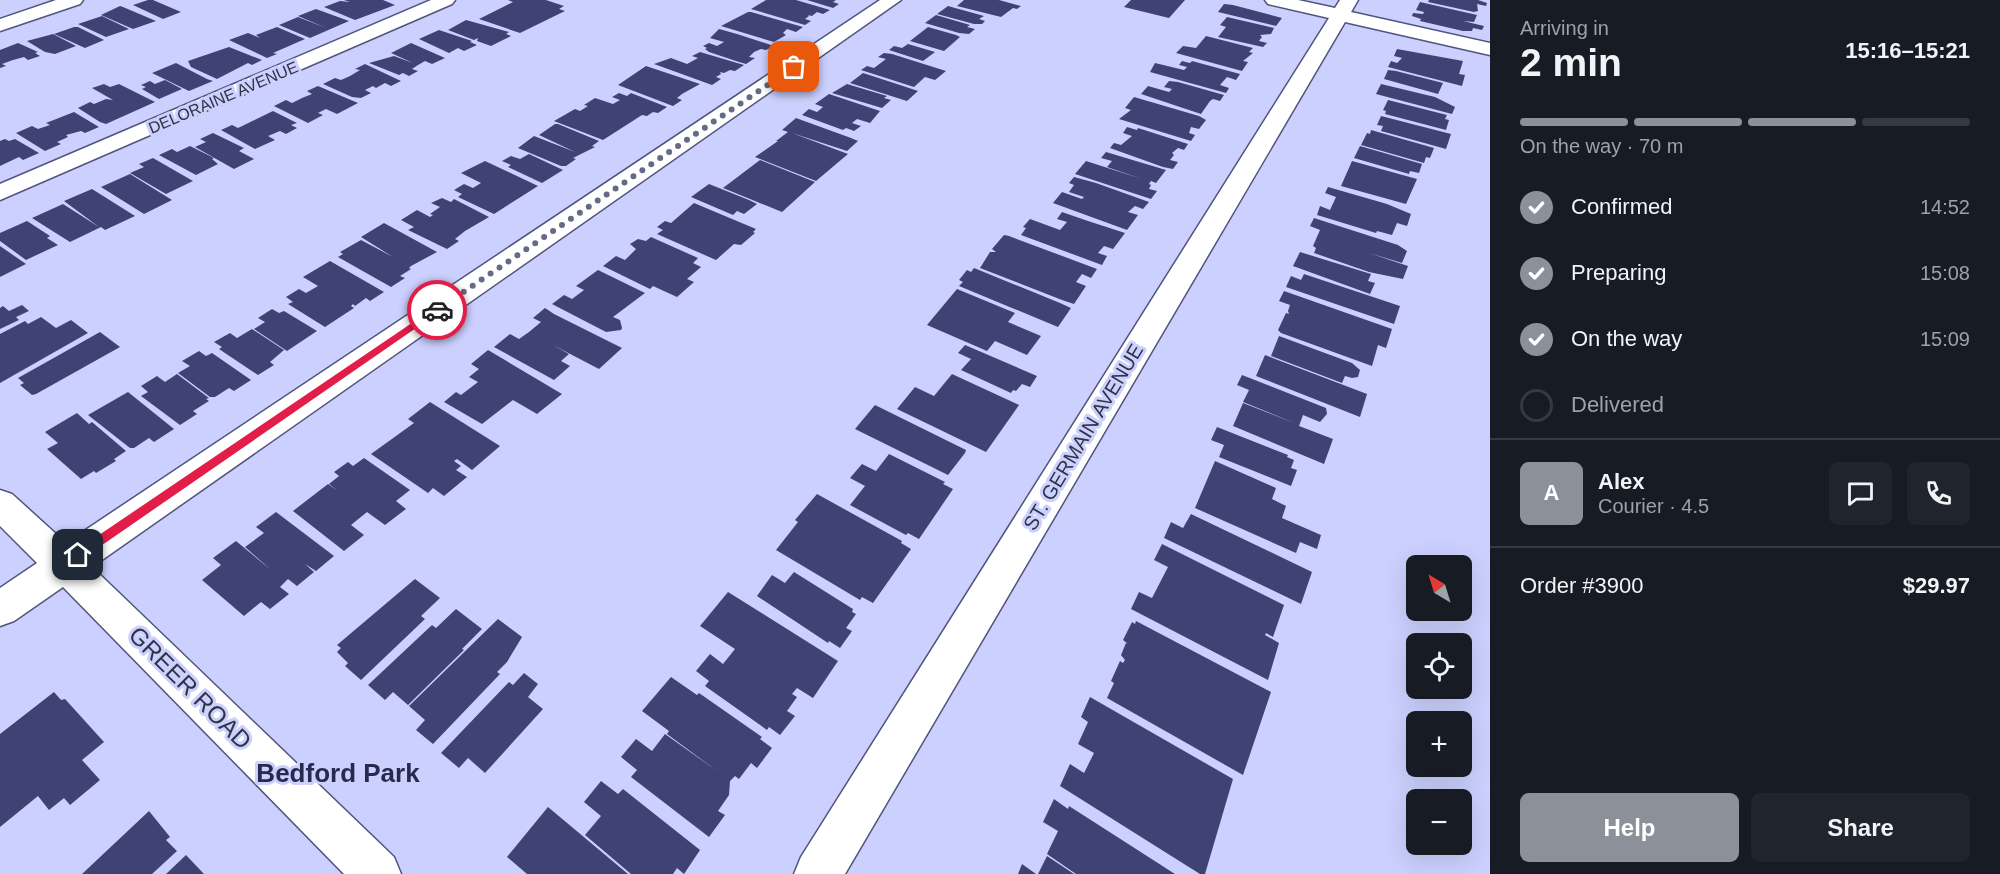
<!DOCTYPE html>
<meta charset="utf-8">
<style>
:root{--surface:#171b24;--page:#20242c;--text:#f1f3f6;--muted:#9ea1a6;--line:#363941;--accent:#8c9099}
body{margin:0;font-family:Helvetica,sans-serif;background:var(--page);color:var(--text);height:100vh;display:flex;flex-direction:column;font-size:22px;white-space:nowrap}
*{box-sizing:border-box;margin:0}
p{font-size:20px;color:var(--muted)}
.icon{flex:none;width:33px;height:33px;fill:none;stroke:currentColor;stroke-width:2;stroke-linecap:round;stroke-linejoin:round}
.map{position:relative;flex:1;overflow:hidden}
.side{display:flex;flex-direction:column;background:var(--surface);width:510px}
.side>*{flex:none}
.needle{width:39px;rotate:322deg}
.tools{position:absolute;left:1406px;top:555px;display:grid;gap:12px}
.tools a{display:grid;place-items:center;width:66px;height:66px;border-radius:9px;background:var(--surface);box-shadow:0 6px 24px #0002;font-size:30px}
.pin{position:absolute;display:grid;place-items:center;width:51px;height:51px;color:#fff;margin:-26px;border-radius:12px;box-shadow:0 3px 9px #0006}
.courier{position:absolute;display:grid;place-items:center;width:60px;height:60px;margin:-30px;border:4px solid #e11d48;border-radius:50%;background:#fff;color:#222;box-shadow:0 2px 8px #0007}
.head em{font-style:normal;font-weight:800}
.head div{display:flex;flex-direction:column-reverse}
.head{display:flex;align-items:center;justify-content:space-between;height:102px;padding:0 30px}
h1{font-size:39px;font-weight:800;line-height:45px}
.bar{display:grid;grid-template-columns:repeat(4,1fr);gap:9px 6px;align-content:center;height:72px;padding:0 30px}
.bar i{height:8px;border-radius:4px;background:var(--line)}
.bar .selected{background:var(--accent)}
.bar p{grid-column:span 4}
.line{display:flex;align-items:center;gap:15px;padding:0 30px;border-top:2px solid var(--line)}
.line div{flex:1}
.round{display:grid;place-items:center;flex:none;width:63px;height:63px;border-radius:9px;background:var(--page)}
ol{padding:0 30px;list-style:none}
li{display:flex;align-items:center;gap:18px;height:66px}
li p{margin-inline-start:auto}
li .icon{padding:6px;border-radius:50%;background:var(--accent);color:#fff;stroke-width:4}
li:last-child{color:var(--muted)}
li i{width:33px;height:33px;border:3px solid var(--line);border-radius:50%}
.primary-button{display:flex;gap:12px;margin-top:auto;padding:12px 30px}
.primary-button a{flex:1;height:69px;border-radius:9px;background:var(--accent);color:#fff;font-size:24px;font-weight:800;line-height:69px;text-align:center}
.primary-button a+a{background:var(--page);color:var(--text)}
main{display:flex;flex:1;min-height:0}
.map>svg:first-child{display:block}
.building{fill:#404276}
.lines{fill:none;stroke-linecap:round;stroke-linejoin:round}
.street-casing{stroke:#51547c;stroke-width:3}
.street{fill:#fff;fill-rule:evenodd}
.route{fill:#e11d48}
.done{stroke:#676a86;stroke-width:6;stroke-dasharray:0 10.8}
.labels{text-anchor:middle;stroke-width:6;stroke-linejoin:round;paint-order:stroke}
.far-street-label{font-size:16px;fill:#313345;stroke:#cbd0fe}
.street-label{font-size:20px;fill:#313345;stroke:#cbd0fe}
.near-street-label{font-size:24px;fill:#313345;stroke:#cbd0fe}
.near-neighbourhood-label{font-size:26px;font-weight:bold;fill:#28294d;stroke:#cbd0fe}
</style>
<main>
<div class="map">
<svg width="1490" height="874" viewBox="0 0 1490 874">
<rect width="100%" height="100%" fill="#cbd0fe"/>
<!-- building -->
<g class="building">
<polygon points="148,0 153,0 181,12 163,19 133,5"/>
<polygon points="344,0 383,0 395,5 355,20 324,7 340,1 350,2"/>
<polygon points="508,0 546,0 564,6 559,9 565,11 520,33 479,19 513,2"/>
<polygon points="766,0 796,0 830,10 823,14 817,12 812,16 808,15 809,16 805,19 811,21 805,25 751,9"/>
<polygon points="807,0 836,0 833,2 839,4 833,8"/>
<polygon points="964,0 999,0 1021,6 1017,9 1013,8 1001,17 957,6"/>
<polygon points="1131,0 1185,0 1169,18 1124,7"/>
<polygon points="1429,0 1478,0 1487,3 1486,6 1477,4 1478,11 1474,12 1428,2"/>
<polygon points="1420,2 1477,15 1474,22 1463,21 1484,26 1482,30 1473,28 1472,31 1463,31 1420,21 1421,19 1412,16 1413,13 1423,14 1424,12 1416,10"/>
<polygon points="1224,4 1233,5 1282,18 1276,26 1268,24 1218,12"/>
<polygon points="120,6 123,7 156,21 133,29 101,15"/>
<polygon points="948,6 984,16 979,19 985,21 982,24 974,24 937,14"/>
<polygon points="316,9 349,21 310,38 279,25 298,17 326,28 298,16"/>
<polygon points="748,12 751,12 803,27 796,32 787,29 783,33 786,35 774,42 721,26"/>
<polygon points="936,15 970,25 967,27 975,29 969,34 959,33 925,23"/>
<polygon points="102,16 129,29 106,37 78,24"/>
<polygon points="1227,17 1274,28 1271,34 1260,35 1262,37 1259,41 1267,43 1263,47 1218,37 1226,27 1220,25"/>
<polygon points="466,20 509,32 506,34 511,36 491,46 477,41 478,38 474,40 448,30"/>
<polygon points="74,27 78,27 104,40 85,48 54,34"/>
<polygon points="277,27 305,39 273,53 277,54 267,58 229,40 248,33 260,38 256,35"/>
<polygon points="928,27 956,35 960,37 944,51 910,41"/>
<polygon points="719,29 737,34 774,46 766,50 761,49 754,52 749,57 755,58 746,64 739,62 709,52 705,49 707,48 703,46 709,43 717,46 724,42 710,38"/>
<polygon points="439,30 472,41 470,42 477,45 464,51 458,48 449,53 419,39"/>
<polygon points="53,34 76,46 55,54 45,52 27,41"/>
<polygon points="1206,36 1253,48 1249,52 1253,53 1243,61 1248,62 1242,71 1176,53 1183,46 1196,48"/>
<polygon points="18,43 38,52 35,53 40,56 28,60 24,57 13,60 2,64 6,66 0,68 0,50"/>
<polygon points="411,43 445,58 432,64 425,61 418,65 412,69 418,71 409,76 403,73 399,75 369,63 394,56 413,63 391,53"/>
<polygon points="908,44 935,52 923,61 889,50 894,46 902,48"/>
<polygon points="229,47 262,60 252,65 248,63 217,79 191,67 188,61"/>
<polygon points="1397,49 1463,61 1459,74 1465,75 1462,86 1388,67 1391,61 1397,63 1402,58 1394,56"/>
<polygon points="700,52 744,65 735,71 730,70 724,73 720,72 721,74 716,77 721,79 712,85 654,64 671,58 687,64 698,58 692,56"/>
<polygon points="884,53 892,54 946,71 935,80 925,77 914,87 861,70 867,66 874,68 886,59 878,57"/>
<polygon points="1182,61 1190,63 1192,61 1240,74 1236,80 1227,77 1220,85 1229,88 1226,93 1150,72 1155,63 1184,70 1187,67 1179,65"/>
<polygon points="176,63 207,79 213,81 189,91 152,73"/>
<polygon points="365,64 401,81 391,86 385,83 376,88 373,86 365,90 371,93 361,98 352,97 323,84 335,78 341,80 350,76 360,70 355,69"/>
<polygon points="646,66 700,84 682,94 677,98 682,100 673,106 618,85"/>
<polygon points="1388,70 1396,71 1443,83 1438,94 1384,79"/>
<polygon points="863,73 900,85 918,91 907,101 850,83"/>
<polygon points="165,80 182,89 159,99 142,89 146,87 141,85 150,81 155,84"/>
<polygon points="1169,81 1178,82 1224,95 1220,101 1213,99 1210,101 1201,114 1141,94 1148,86 1169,92 1172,89 1164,87"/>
<polygon points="104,84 110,87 119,84 155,102 106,124 100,122 78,108 90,102 94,104 106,99 113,100 92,88"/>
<polygon points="847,84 887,96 884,98 891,100 882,108 832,93"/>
<polygon points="1381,84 1435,97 1455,107 1452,114 1376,94"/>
<polygon points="318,86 358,103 337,114 326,109 318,113 323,115 308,123 274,106 286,100 292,103 302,98 312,94 307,91"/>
<polygon points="619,93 627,96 631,93 667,107 658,113 653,112 647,116 642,115 603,140 554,121 575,109 580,111 588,106 584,105 595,98 613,104 620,100 612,97"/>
<polygon points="829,94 880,111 870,123 857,119 852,123 861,126 854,131 846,128 843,130 802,115 809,109 817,112 823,107 815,104"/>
<polygon points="1134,97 1199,116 1206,120 1199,129 1191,127 1189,133 1195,135 1191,141 1119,119 1131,110 1125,108"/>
<polygon points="1388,100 1447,115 1445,119 1449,120 1446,130 1385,114 1386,111 1383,110"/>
<polygon points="273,111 297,123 291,125 297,128 286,134 280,131 268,136 275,140 255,149 221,130 232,125 238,128"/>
<polygon points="74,112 99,127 85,133 81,131 66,135 68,137 57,142 61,144 45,151 16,133 32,126 38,129 50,125 46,123"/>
<polygon points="1381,116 1451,134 1446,149 1381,131 1383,126 1377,125"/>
<polygon points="796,118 851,138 858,141 847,151 792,133 848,154 816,181 755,157 778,141 776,141 788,132 782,130"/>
<polygon points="555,124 558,124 599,141 592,146 595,147 573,158 576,159 566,166 561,166 518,148 534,136 575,152 539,135"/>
<polygon points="1127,127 1137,130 1138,128 1188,144 1184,150 1178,148 1172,153 1174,155 1170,160 1178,162 1173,169 1163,167 1110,148 1114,143 1121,145 1132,136 1123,133"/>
<polygon points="1371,130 1434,148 1430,158 1426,157 1424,163 1361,145 1367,133 1370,134"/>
<polygon points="213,133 244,148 239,151 254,159 234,169 195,147 206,142 200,139"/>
<polygon points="5,139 9,141 15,139 39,153 23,160 19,157 0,166 0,141"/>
<polygon points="190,146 214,158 212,159 218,164 196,175 159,155 172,149 177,152"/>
<polygon points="1360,146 1422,164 1419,173 1410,171 1409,174 1354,158"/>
<polygon points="1106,152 1166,170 1156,183 1151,181 1149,184 1151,185 1149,189 1157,191 1151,199 1075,174 1086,161 1142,179 1107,167 1112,161 1101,158"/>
<polygon points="529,154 563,170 542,183 508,167 511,165 502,161 511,156 520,159"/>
<polygon points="153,158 193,181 166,194 130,173 144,167 139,164"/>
<polygon points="760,160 815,182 782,212 723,188"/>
<polygon points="485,161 538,186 494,214 458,197 462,194 454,190 464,184 473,188 481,183 461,173"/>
<polygon points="1352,161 1417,179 1406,204 1341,186"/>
<polygon points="130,174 172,200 144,214 101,187"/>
<polygon points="1074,177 1096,183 1149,202 1143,209 1135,206 1128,212 1138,215 1127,230 1053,203 1062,192 1082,199 1084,197 1069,192 1074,185 1069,183"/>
<polygon points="709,184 749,200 757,204 744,214 737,211 733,215 691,197"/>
<polygon points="1328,187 1387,204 1411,214 1407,226 1397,223 1392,235 1377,231 1376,233 1317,215 1320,206 1330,210 1336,197 1325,193"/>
<polygon points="92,189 135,216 105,230 101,227 70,242 32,218 63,204 99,227 64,201"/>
<polygon points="442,198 451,202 454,199 489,217 465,231 455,239 459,241 447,249 408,230 414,227 401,220 417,210 430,217 433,215 430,214 440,207 431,203"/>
<polygon points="694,203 756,229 753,232 755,233 741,245 734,244 716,260 657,234 663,230 657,227 665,221 671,223"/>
<polygon points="1062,212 1088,221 1125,233 1113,249 1104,246 1098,253 1107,256 1102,265 1021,235 1026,228 1023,227 1030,219 1060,230 1067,222 1057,219"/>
<polygon points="1314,218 1398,245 1407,251 1402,263 1369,253 1408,266 1403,279 1369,272 1314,253 1316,248 1313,246 1320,230 1310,226"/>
<polygon points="27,221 50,236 47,238 58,245 26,260 0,241 0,233"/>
<polygon points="384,223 437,252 411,266 409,268 411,269 400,276 405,278 391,287 338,257 343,254 340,252 361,240 393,257 361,237"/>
<polygon points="1004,235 1009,236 1097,269 1091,278 1082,274 1076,282 1086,286 1074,304 1062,300 980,268 990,252 996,252 992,249"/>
<polygon points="651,237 698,258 693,263 701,267 687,279 694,282 677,297 653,286 650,289 603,266 616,256 625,260 636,249 630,244 638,239 646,241"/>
<polygon points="0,246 26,264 0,277"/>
<polygon points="1300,252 1371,274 1368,281 1375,283 1370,294 1293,266"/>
<polygon points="330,261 384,292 370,301 366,298 355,306 353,304 351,306 354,308 325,327 288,304 293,302 286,297 299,289 306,293 318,286 303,277"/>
<polygon points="974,268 1060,303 1071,308 1058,327 959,286 963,282 959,280 967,270 971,272"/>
<polygon points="598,270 645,293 613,317 620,320 622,328 621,330 606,332 552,304 564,295 572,299 584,290 576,286"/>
<polygon points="1304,274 1400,306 1394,324 1286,287 1291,276 1301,280"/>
<polygon points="957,289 1015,313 1008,322 1041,336 1027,355 995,341 987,351 927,325"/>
<polygon points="1284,291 1392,329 1386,348 1378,345 1372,366 1281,333 1278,330 1286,313 1289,314 1288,311 1290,305 1279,301"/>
<polygon points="22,305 29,311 16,317 19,320 0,329 0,308 3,306 9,311"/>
<polygon points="545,308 554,314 622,348 599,369 553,345 569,354 561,361 570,366 554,380 494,347 510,334 519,339 529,332 541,322 533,318"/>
<polygon points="272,309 279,313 284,311 317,331 287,351 254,329 265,322 258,318"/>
<polygon points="41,317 56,328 71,320 88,333 0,383 0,334 25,321 28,324"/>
<polygon points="252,329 284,350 270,362 274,365 258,375 219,349 222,347 214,342 230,333 237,338"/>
<polygon points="100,332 120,347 36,394 32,395 20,385 24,383 18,378"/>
<polygon points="1279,336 1352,363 1360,370 1358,377 1352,378 1345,376 1342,383 1271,356"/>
<polygon points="965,345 1037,376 1030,387 1022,384 1016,391 1013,390 1011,393 961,370 971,359 958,353"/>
<polygon points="488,350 562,394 537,414 513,400 482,424 444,402 456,392 461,395 478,382 469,377 479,369 471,364"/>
<polygon points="199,351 206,356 212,353 251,380 234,391 229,388 215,397 210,397 178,373 190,366 182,361"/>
<polygon points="1265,355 1367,394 1360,417 1256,376"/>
<polygon points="177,374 209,398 206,399 209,401 193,411 197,414 180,425 141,396 148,392 141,386 157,376 165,382"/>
<polygon points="952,374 1019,405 986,452 897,409 915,387 934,396"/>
<polygon points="1242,375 1326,408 1327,414 1320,422 1303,415 1299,426 1333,439 1324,464 1233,426 1243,403 1297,424 1243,402 1249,390 1237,385"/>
<polygon points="128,392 174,429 154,442 149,438 134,448 130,448 88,415"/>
<polygon points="430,402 500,446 472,470 457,459 454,461 461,466 456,470 467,477 444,496 433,488 428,493 371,454 414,423 408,419"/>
<polygon points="875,405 966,450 965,453 948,475 855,429"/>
<polygon points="77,413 89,424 92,422 126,451 114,459 116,461 96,473 94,471 81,479 47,449 58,443 45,432"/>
<polygon points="1217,427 1288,455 1287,457 1294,460 1291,468 1297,470 1291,486 1219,457 1224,445 1211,440"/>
<polygon points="889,454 945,482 943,484 953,489 919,539 908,533 906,535 850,505 865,486 850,478 862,464 876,471"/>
<polygon points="364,458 410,490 396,501 406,509 385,525 367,512 351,525 364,535 344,551 293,511 328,484 338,491 329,484 339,476 334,472 348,462 353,466"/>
<polygon points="1215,461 1276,488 1272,499 1286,506 1282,518 1321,535 1317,549 1300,542 1296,553 1195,508"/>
<polygon points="817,494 902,541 901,543 911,549 873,603 862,597 860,600 776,550 798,522 795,520"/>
<polygon points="276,512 334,556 316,571 305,564 314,572 297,586 288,579 280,587 289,594 270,609 261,602 244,616 202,580 221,565 213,558 236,541 271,570 245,547 264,533 256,527"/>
<polygon points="1191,514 1312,572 1301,604 1164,538 1171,522 1183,528"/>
<polygon points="1162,544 1284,605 1273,637 1266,633 1265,635 1279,643 1268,680 1131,609 1139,592 1152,598 1168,567 1154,560"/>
<polygon points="794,572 853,609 852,612 856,614 846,628 852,631 840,648 829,641 828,643 757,596 772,575 785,583"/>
<polygon points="415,579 440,598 421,616 425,619 361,680 345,666 348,663 337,652 341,648 337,645"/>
<polygon points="728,592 838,661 813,698 797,688 792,694 797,697 787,711 795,716 780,735 769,727 767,730 705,686 709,681 696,671 710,654 723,664 735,649 700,626"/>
<polygon points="456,609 482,629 462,649 464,650 408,705 393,692 385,700 368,685 432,625 436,628"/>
<polygon points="498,619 522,637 507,662 497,672 500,674 433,744 416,730 425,720 409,706"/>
<polygon points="1136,621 1271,692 1243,775 1107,698 1114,683 1111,681 1120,661 1123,663 1125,660 1121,655 1126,643 1128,644 1123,640 1132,622 1135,624"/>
<polygon points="524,673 538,684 528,697 543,709 485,773 468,758 459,768 441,753 509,682 513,685"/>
<polygon points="671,677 697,695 699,693 762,737 760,739 772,748 757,768 751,763 739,779 735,776 730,781 729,795 718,811 725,815 709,837 631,777 637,770 621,757 636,739 652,751 665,734 717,771 667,734 669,731 642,711"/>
<polygon points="54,692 61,700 65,699 104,742 82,760 100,780 70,805 64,798 49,810 38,796 0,827 0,734"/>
<polygon points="1090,697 1233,779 1205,874 1200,874 1060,786 1070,764 1084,773 1094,753 1078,744 1088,722 1081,717"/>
<polygon points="601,781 618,794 623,789 700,850 684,874 677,868 673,874 631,874 585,835 601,816 584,802"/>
<polygon points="1054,799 1068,809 1069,806 1175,874 1076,874 1047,854 1058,831 1043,822"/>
<polygon points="548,807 628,874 527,874 507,857"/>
<polygon points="149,811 170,837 166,840 177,851 152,874 82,874"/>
<polygon points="186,855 204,874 166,874"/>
<polygon points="1047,856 1074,874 1038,874"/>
<polygon points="1022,864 1036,874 1018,874"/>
</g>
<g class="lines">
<!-- street casing -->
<g class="street-casing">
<g id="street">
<polygon points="56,0 83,0 80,4 0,31 0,19"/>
<polygon points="431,0 455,0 452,4 0,200 0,184"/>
<polygon points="880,0 901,0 92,567 394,857 401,874 344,874 63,587 14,621 0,626 0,588 37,563 0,526 0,490 12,494 66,543"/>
<polygon points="1265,0 1298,0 1335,8 1340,0 1358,0 1351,12 1490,43 1490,55 1345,22 845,874 794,874 801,857 1329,18 1268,4"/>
</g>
</g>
<!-- street -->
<use href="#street" class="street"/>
</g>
<!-- route -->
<polygon class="route" points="434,308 442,310 82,559 74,559 74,552"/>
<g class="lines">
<!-- done -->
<polyline class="done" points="437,310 794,67"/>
</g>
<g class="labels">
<!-- far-street labels -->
<g class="far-street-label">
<text transform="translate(223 97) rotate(-23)" y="6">DELORAINE AVENUE</text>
</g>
<!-- street labels -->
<g class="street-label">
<text transform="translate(1083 437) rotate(-59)" y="7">ST. GERMAIN AVENUE</text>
</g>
<!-- near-street labels -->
<g class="near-street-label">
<text transform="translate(190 688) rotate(45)" y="8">GREER ROAD</text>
</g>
<!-- near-neighbourhood labels -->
<g class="near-neighbourhood-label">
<text x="338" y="782">Bedford Park</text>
</g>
</g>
</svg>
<div class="tools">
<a><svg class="needle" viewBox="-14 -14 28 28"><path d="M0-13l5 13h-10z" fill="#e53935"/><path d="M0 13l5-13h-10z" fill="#9ea1a6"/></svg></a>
<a><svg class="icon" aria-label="locate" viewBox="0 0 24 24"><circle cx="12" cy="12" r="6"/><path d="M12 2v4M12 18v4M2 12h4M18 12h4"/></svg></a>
<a>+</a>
<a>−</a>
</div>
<div class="pin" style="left:794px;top:67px;background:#ea580c"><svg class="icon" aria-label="bag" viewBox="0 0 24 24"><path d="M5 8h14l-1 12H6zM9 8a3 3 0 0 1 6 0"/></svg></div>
<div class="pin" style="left:78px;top:555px;background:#1f2937"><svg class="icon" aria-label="home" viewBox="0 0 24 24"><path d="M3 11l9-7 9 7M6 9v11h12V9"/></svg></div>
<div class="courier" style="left:437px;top:310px"><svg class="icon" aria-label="car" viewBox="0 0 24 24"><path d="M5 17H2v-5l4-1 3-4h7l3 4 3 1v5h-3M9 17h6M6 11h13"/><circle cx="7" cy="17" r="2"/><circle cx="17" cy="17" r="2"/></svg></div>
</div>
<section class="side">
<div class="head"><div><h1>2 min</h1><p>Arriving in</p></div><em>15:16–15:21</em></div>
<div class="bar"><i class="selected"></i><i class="selected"></i><i class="selected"></i><i></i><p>On the way · 70 m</p></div>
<ol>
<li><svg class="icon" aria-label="check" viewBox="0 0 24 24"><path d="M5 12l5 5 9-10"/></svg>Confirmed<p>14:52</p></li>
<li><svg class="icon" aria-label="check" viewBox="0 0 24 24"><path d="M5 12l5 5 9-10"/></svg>Preparing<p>15:08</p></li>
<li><svg class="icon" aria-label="check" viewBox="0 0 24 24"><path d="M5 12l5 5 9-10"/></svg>On the way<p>15:09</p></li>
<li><i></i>Delivered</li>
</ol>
<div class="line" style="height:108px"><b class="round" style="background:var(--accent);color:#fff">A</b><div><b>Alex</b><p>Courier · 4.5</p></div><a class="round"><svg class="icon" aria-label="chat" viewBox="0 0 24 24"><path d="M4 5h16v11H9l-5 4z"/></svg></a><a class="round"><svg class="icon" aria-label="phone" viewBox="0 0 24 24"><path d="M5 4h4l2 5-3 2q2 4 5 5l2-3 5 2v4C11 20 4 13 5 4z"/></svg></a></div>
<div class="line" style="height:78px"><div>Order #3900</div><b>$29.97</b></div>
<div class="primary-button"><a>Help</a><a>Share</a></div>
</section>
</main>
